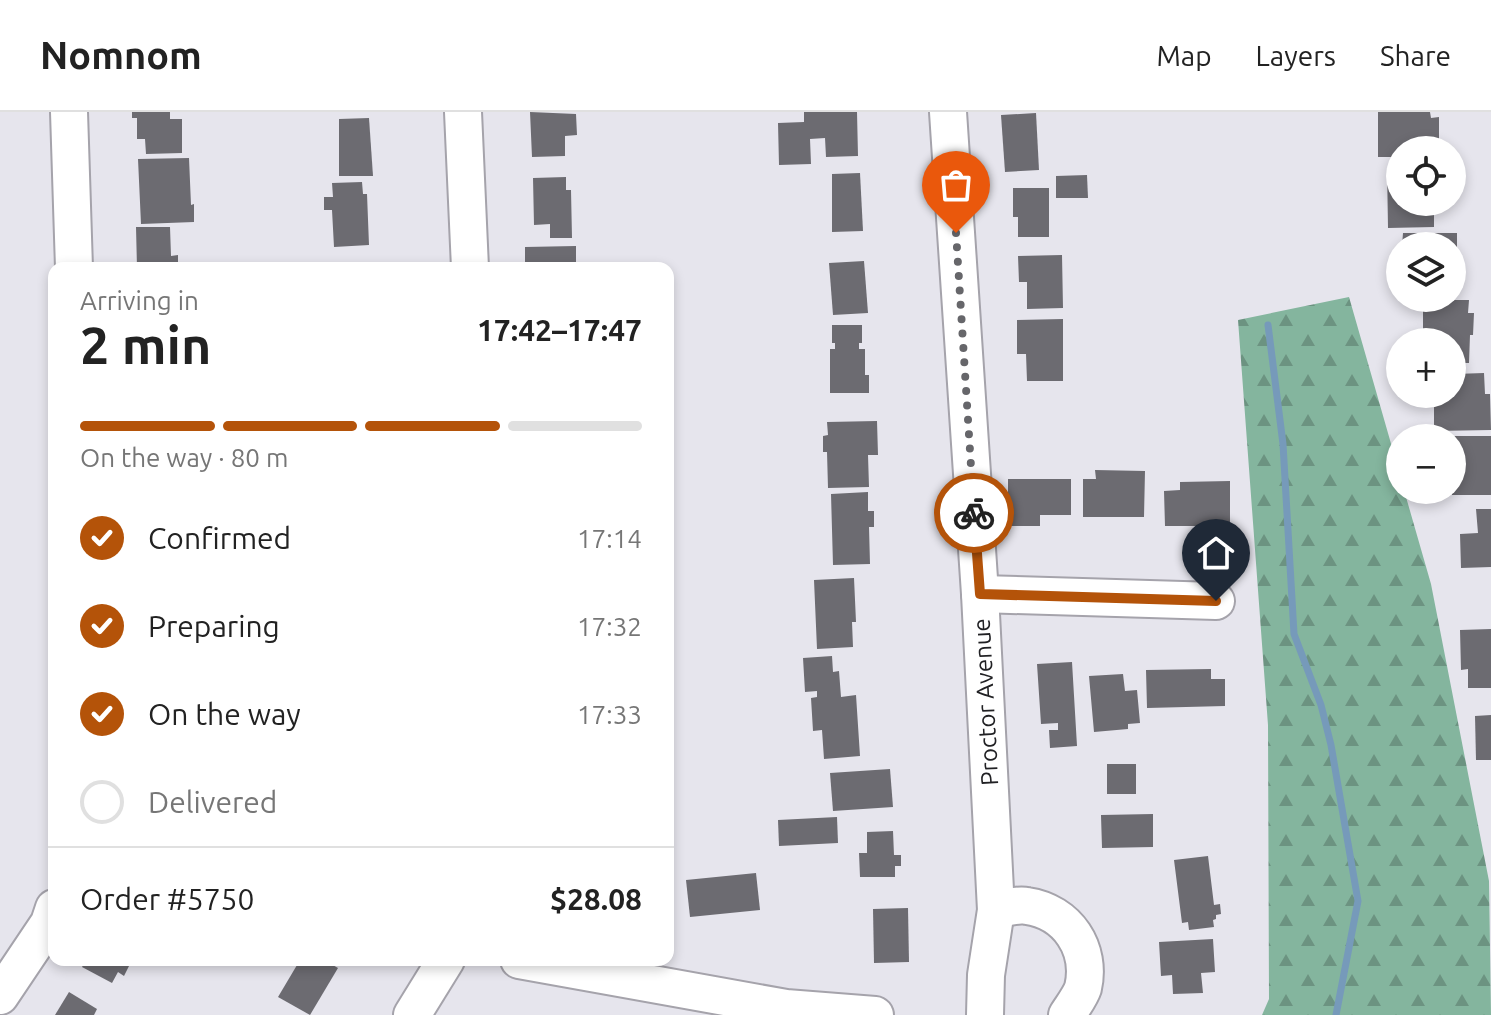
<!DOCTYPE html>
<meta charset="utf-8">
<style>
:root{--surface:#fff;--page:#f6f6f6;--text:#222;--muted:#767676;--line:#e0e0e0;--accent:#b45309}
body{margin:0;font-family:Ubuntu,sans-serif;background:var(--page);color:var(--text);height:100vh;display:flex;flex-direction:column;font-size:30px;white-space:nowrap}
*{box-sizing:border-box;margin:0}
p{font-size:26px;color:var(--muted)}
.icon{flex:none;width:44px;height:44px;fill:none;stroke:currentColor;stroke-width:2;stroke-linecap:round;stroke-linejoin:round}
.map{position:relative;flex:1;overflow:hidden}
.panel{position:absolute;left:48px;top:150px;width:626px;height:704px;display:flex;flex-direction:column;background:var(--surface);border-radius:16px;box-shadow:0 4px 12px #0003}
.panel>*{flex:none}
.fabs{position:absolute;left:1386px;top:24px;display:grid;gap:16px}
.fabs a{display:grid;place-items:center;width:80px;height:80px;border-radius:50%;background:var(--surface);box-shadow:0 4px 12px #0003;font-size:40px}
.pin{position:absolute;display:grid;place-items:center;width:68px;height:68px;color:#fff;margin:-82px -34px;border-radius:50% 50% 50% 0;rotate:-45deg;box-shadow:0 0 8px #0007}
.pin .icon{rotate:45deg}
.courier{position:absolute;display:grid;place-items:center;width:80px;height:80px;margin:-40px;border:6px solid #b45309;border-radius:50%;background:#fff;color:#222;box-shadow:0 2px 10px #0007}
.overview em{font-style:normal;font-weight:700}
.overview div{display:flex;flex-direction:column-reverse}
.overview{display:flex;align-items:center;justify-content:space-between;height:136px;padding:0 32px}
h1{font-size:52px;font-weight:700;line-height:60px}
.bar{display:grid;grid-template-columns:repeat(4,1fr);gap:12px 8px;align-content:center;height:96px;padding:0 32px}
.bar i{height:10px;border-radius:6px;background:var(--line)}
.bar .current{background:var(--accent)}
.bar p{grid-column:span 4}
.line{display:flex;align-items:center;gap:20px;padding:0 32px;border-top:2px solid var(--line)}
.line div{flex:1}
ol{padding:0 32px;list-style:none}
li{display:flex;align-items:center;gap:24px;height:88px}
li p{margin-inline-start:auto}
li .icon{padding:8px;border-radius:50%;background:var(--accent);color:#fff;stroke-width:4}
li:last-child{color:var(--muted)}
li i{width:44px;height:44px;border:4px solid var(--line);border-radius:50%}
header{display:flex;align-items:center;gap:48px;box-sizing:border-box;height:112px;padding:0 40px;background:var(--surface);border-bottom:2px solid var(--line)}
header strong{font-size:38px}
nav{display:flex;gap:44px;margin-inline-start:auto;font-size:28px}
.map>svg:first-child{display:block}
.forest{fill:url(#forest-firs)}
.lines{fill:none;stroke-linecap:round;stroke-linejoin:round}
.stream{stroke:#769aba;stroke-width:7}
.building{fill:#6c6b71}
.minor-casing{stroke:#a5a3ab;stroke-width:40}
.minor{stroke:#fff;stroke-width:36}
.done{stroke:#66666a;stroke-width:8;stroke-dasharray:0 14.4}
.route{stroke:#b45309;stroke-width:10}
.labels{text-anchor:middle;stroke-width:8;stroke-linejoin:round;paint-order:stroke}
.street-label{font-size:24px;fill:#212124;stroke:#fff}
</style>
<header>
<strong>Nomnom</strong>
<nav><a>Map</a><a>Layers</a><a>Share</a></nav>
</header>
<div class="map">
<svg width="1491" height="903" viewBox="0 0 1491 903">
<defs>
<pattern id="forest-firs" width="22" height="20" patternUnits="userSpaceOnUse" patternTransform="scale(2)"><rect width="22" height="20" fill="#84b59e"/><path d="M5 1l3.5 6h-7zM16 11l3.5 6h-7z" fill="#6c9381"/></pattern>
</defs>
<rect width="100%" height="100%" fill="#e6e5ed"/>
<!-- forest -->
<polygon class="forest" points="1349,185 1400,363 1400,378 1404,378 1431,472 1489,769 1491,903 1262,903 1269,887 1268,613 1238,208"/>
<g class="lines">
<!-- stream -->
<polyline class="stream" points="1268,213 1283,332 1294,522 1321,593 1331,633 1358,789 1336,903"/>
</g>
<!-- building -->
<g class="building">
<polygon points="132,0 170,0 170,7 182,7 182,41 146,42 145,27 137,27 137,6 132,6"/>
<polygon points="530,0 576,2 577,23 565,24 565,44 532,45"/>
<polygon points="804,0 857,0 858,44 826,45 825,26 810,27 811,52 779,53 778,11 804,10"/>
<polygon points="1378,0 1430,0 1431,6 1439,5 1439,38 1400,38 1400,45 1378,45"/>
<polygon points="1036,1 1039,58 1005,60 1001,3"/>
<polygon points="369,6 373,64 339,64 339,7"/>
<polygon points="189,46 191,93 194,92 194,110 141,112 138,47"/>
<polygon points="1387,55 1400,55 1400,90 1428,90 1428,96 1434,96 1434,115 1388,116"/>
<polygon points="860,61 863,119 832,120 832,62"/>
<polygon points="1087,63 1088,86 1056,86 1056,64"/>
<polygon points="566,65 566,78 571,78 572,126 550,126 550,112 534,113 533,66"/>
<polygon points="362,70 363,82 367,82 369,133 334,135 332,98 324,98 324,85 333,85 332,71"/>
<polygon points="1013,76 1049,76 1049,125 1018,125 1018,105 1013,105"/>
<polygon points="136,115 170,115 171,144 178,143 178,156 137,156"/>
<polygon points="1403,121 1457,121 1457,151 1462,151 1462,177 1452,177 1452,134 1402,134"/>
<polygon points="576,134 576,156 525,156 525,135"/>
<polygon points="1062,143 1063,196 1027,197 1027,170 1019,170 1018,144"/>
<polygon points="864,149 868,201 833,203 829,151"/>
<polygon points="1423,188 1469,188 1468,201 1474,201 1473,223 1470,223 1469,251 1452,251 1452,230 1417,230 1417,227 1423,227"/>
<polygon points="1063,207 1063,269 1027,269 1026,242 1017,242 1017,208"/>
<polygon points="832,213 862,213 862,231 859,231 859,237 865,237 865,263 869,263 869,281 830,281 830,237 835,237 835,231 832,231"/>
<polygon points="1484,261 1485,282 1490,282 1491,318 1434,319 1434,284 1455,283 1455,262"/>
<polygon points="877,309 878,343 868,343 869,375 828,376 827,340 823,340 823,324 828,323 827,310"/>
<rect x="1452" y="324" width="39" height="59"/>
<polygon points="1095,358 1145,359 1144,405 1083,405 1083,367 1096,367"/>
<polygon points="1008,367 1071,367 1071,403 1040,403 1040,414 1008,414"/>
<polygon points="1230,369 1230,414 1165,414 1164,379 1180,378 1180,370"/>
<polygon points="868,380 868,399 874,399 874,415 869,415 870,452 833,453 831,382"/>
<polygon points="1476,397 1491,397 1491,455 1461,456 1460,422 1478,421"/>
<polygon points="854,466 856,510 852,510 853,535 817,537 814,468"/>
<polygon points="1491,517 1491,576 1468,576 1468,557 1461,558 1460,518"/>
<polygon points="832,544 833,560 839,559 841,585 856,583 860,644 824,647 822,618 813,619 811,586 817,585 817,579 805,580 803,546"/>
<polygon points="1072,550 1077,634 1050,636 1049,618 1058,618 1058,611 1041,612 1037,552"/>
<polygon points="1211,557 1211,567 1225,567 1225,594 1147,596 1146,558"/>
<polygon points="1123,562 1125,579 1137,578 1140,611 1128,612 1128,617 1094,620 1089,564"/>
<polygon points="1491,603 1491,648 1476,648 1475,604"/>
<rect x="1107" y="652" width="29" height="30"/>
<polygon points="890,657 893,695 833,699 830,661"/>
<polygon points="1153,702 1153,735 1102,736 1101,703"/>
<polygon points="837,705 838,731 779,734 778,708"/>
<polygon points="893,719 894,743 901,743 901,754 895,754 895,765 860,765 859,741 867,741 867,720"/>
<polygon points="1208,744 1214,793 1220,792 1221,802 1216,803 1216,807 1213,808 1214,815 1189,818 1188,810 1182,811 1174,748"/>
<polygon points="756,761 760,798 690,805 686,768"/>
<polygon points="908,796 909,850 874,851 873,797"/>
<polygon points="1213,827 1215,860 1201,861 1203,881 1173,882 1172,863 1161,864 1159,830"/>
<polygon points="86,848 132,848 124,864 118,860 112,871 82,855"/>
<polygon points="300,848 324,848 338,856 310,903 278,885"/>
<polygon points="69,880 97,897 94,903 55,903"/>
</g>
<g class="lines">
<!-- minor casing -->
<g class="minor-casing">
<g id="minor">
<polyline points="69,0 74,156"/>
<polyline points="463,0 470,156"/>
<polyline points="948,0 980,482 996,798 986,863 985,903"/>
<polyline points="980,482 1216,489"/>
<path d="M996,798C1006,796 1018,792 1027,794C1068,800 1092,837 1083,876C1080,885 1072,895 1067,903"/>
<polyline points="519,848 786,896 875,903"/>
<polyline points="0,884 49,811 54,796"/>
<polyline points="412,903 446,848"/>
</g>
</g>
<!-- minor -->
<use href="#minor" class="minor"/>
</g>
<g class="lines">
<!-- done -->
<polyline class="done" points="956,121 974,401"/>
<!-- route -->
<polyline class="route" points="974,401 980,482 1216,489"/>
</g>
<g class="labels">
<!-- street labels -->
<g class="street-label">
<text transform="translate(986 590) rotate(-93)" y="8">Proctor Avenue</text>
</g>
</g>
</svg>
<div class="fabs">
<a><svg class="icon" aria-label="locate" viewBox="0 0 24 24"><circle cx="12" cy="12" r="6"/><path d="M12 2v4M12 18v4M2 12h4M18 12h4"/></svg></a>
<a><svg class="icon" aria-label="layers" viewBox="0 0 24 24"><path d="M12 4l9 5-9 5-9-5zM3 14l9 5 9-5"/></svg></a>
<a>+</a>
<a>−</a>
</div>
<div class="pin" style="left:956px;top:121px;background:#ea580c"><svg class="icon" aria-label="bag" viewBox="0 0 24 24"><path d="M5 8h14l-1 12H6zM9 8a3 3 0 0 1 6 0"/></svg></div>
<div class="pin" style="left:1216px;top:489px;background:#1f2937"><svg class="icon" aria-label="home" viewBox="0 0 24 24"><path d="M3 11l9-7 9 7M6 9v11h12V9"/></svg></div>
<div class="courier" style="left:974px;top:401px"><svg class="icon" aria-label="bike" viewBox="0 0 24 24"><circle cx="6" cy="16" r="4"/><circle cx="18" cy="16" r="4"/><path d="M6 16l4-8h5l3 8M10 8l3 8H6M13 5h3"/></svg></div>
<section class="panel">
<div class="overview"><div><h1>2 min</h1><p>Arriving in</p></div><em>17:42–17:47</em></div>
<div class="bar"><i class="current"></i><i class="current"></i><i class="current"></i><i></i><p>On the way · 80 m</p></div>
<ol>
<li><svg class="icon" aria-label="check" viewBox="0 0 24 24"><path d="M5 12l5 5 9-10"/></svg>Confirmed<p>17:14</p></li>
<li><svg class="icon" aria-label="check" viewBox="0 0 24 24"><path d="M5 12l5 5 9-10"/></svg>Preparing<p>17:32</p></li>
<li><svg class="icon" aria-label="check" viewBox="0 0 24 24"><path d="M5 12l5 5 9-10"/></svg>On the way<p>17:33</p></li>
<li><i></i>Delivered</li>
</ol>
<div class="line" style="height:104px"><div>Order #5750</div><b>$28.08</b></div>
</section>
</div>
